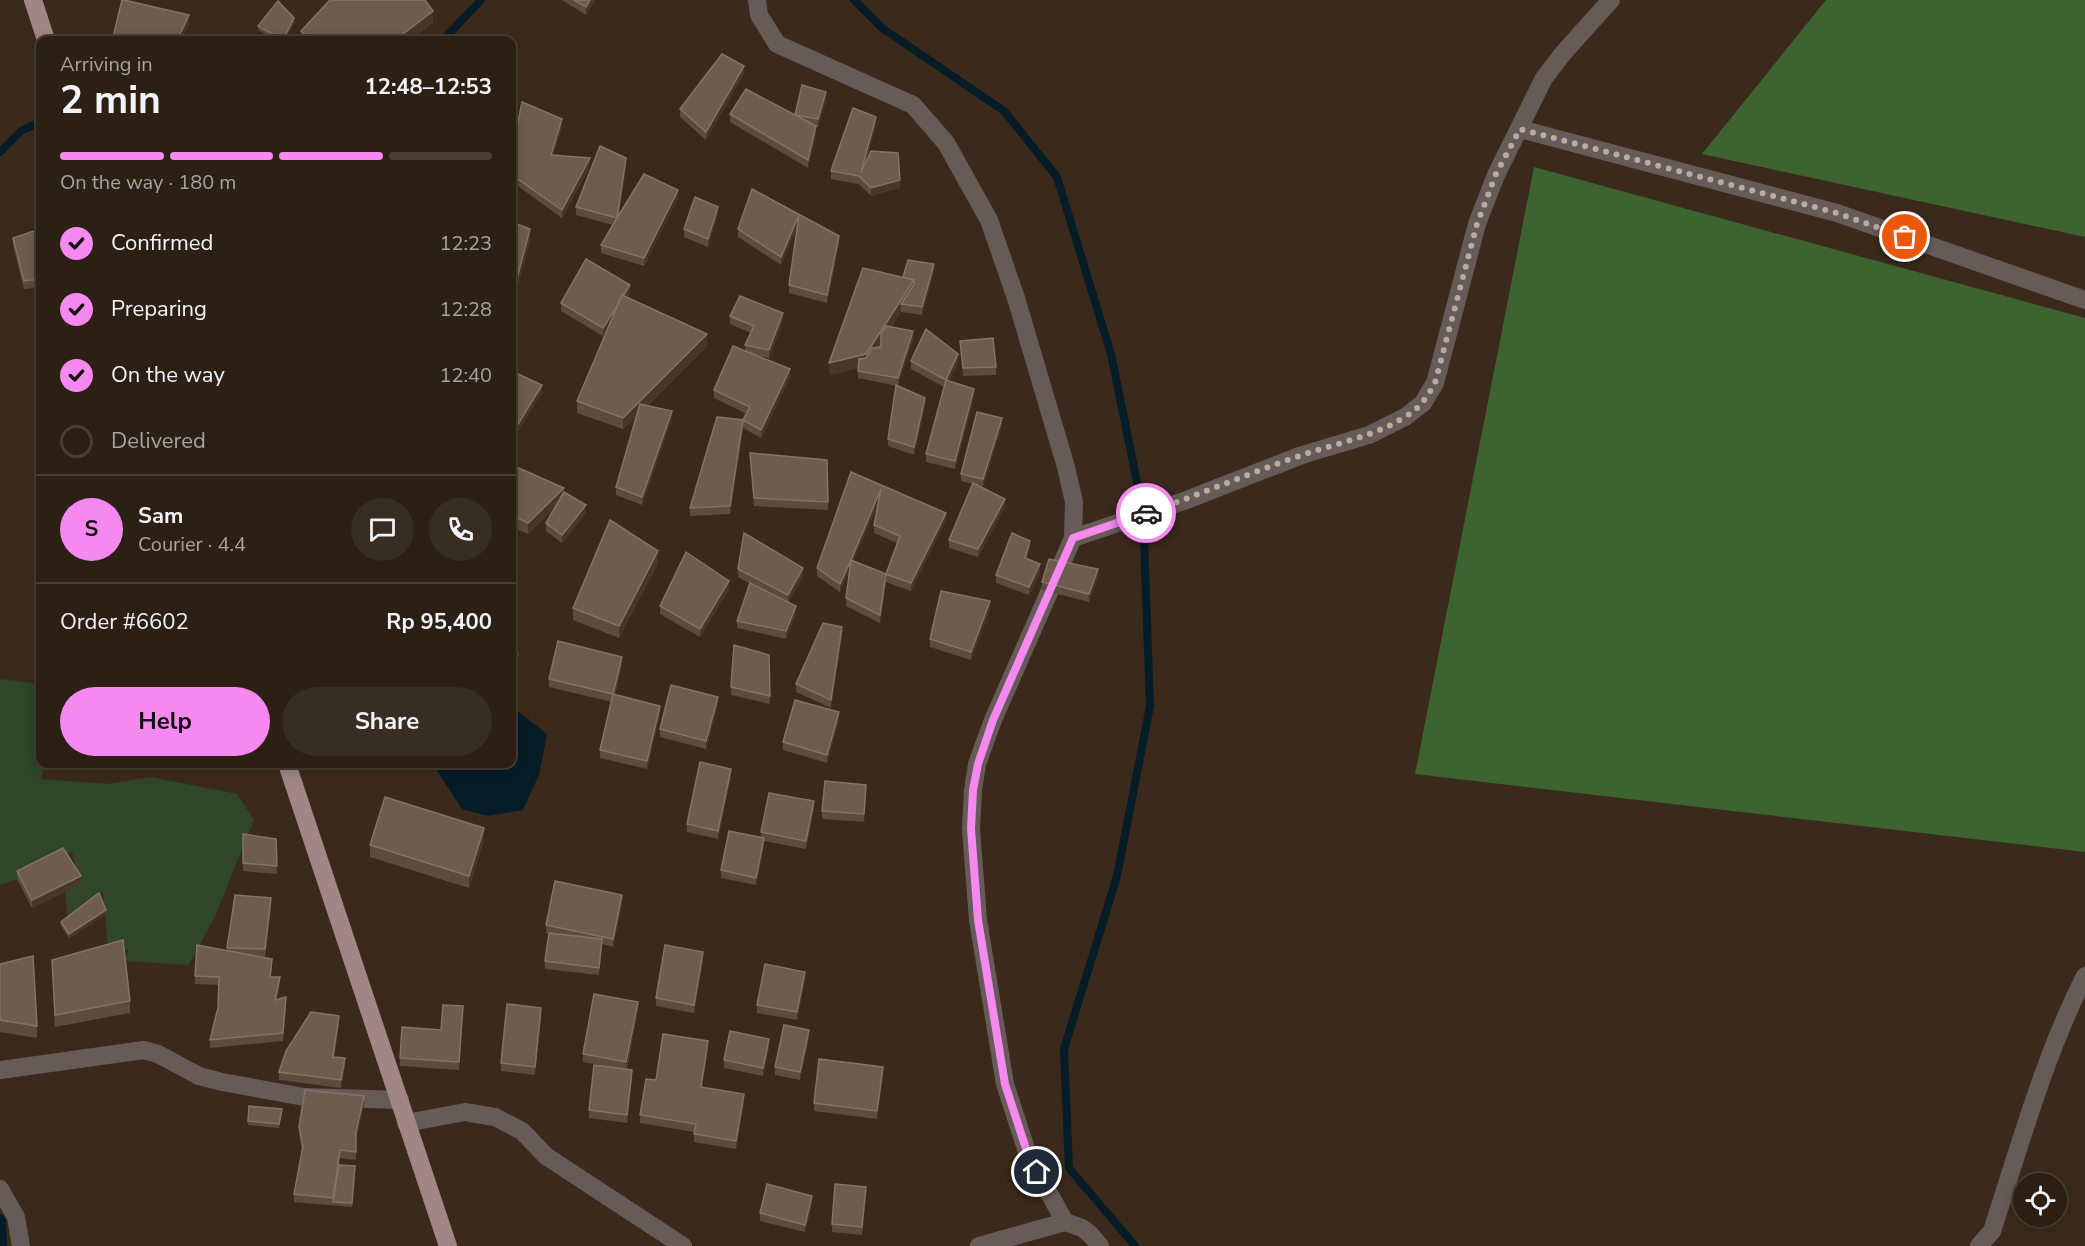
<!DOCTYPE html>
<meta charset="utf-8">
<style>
:root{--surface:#2c2014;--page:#382d22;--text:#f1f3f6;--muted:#a6a3a0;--line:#483e34;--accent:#f589ef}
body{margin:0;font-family:"Nunito Sans",sans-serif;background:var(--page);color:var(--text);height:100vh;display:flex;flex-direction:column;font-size:22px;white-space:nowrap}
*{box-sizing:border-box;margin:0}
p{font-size:20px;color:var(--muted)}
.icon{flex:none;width:33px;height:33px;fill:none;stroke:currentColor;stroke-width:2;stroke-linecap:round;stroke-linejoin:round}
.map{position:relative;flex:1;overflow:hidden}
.sheet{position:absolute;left:36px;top:36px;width:480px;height:732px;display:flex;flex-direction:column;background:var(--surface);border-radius:12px;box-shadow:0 3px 15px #0003,0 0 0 2px var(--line)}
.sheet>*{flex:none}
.fabs{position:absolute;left:2013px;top:1173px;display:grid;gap:12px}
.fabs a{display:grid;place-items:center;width:54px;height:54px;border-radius:50%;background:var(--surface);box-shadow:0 3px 15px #0003,0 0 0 2px var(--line);font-size:30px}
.pin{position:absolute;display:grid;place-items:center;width:51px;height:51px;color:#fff;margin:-26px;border:3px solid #fff;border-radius:50%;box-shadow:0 2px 6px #0007}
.courier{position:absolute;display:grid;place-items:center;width:60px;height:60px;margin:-30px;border:4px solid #f589ef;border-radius:50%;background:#fff;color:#222;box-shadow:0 2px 8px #0007}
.summary em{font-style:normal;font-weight:700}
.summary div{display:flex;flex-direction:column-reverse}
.summary{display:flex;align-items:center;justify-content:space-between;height:102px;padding:0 24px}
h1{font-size:39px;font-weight:700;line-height:45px}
.bar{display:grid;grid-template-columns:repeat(4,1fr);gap:9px 6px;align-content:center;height:72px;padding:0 24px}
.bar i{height:8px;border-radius:4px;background:var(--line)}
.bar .selected{background:var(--accent)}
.bar p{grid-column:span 4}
.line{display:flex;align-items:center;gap:15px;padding:0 24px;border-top:2px solid var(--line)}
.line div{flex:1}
.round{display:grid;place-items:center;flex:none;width:63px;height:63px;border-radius:32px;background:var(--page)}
ol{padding:0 24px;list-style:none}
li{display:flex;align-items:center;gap:18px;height:66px}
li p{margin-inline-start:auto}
li .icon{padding:6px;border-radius:50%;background:var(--accent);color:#111;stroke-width:4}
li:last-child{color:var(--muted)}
li i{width:33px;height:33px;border:3px solid var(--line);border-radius:50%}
.action{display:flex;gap:12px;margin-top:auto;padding:12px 24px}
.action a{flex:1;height:69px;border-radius:36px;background:var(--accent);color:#111;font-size:24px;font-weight:700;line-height:69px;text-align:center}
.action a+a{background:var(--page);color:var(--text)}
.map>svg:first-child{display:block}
.green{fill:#2f4628}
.forest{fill:#3d6330}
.water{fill:#061c27}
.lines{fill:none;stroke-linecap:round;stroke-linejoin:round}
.stream{stroke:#061c27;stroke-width:8}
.street{stroke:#675b5a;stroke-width:18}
.primary{stroke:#a08785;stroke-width:18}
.wall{fill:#5d4b3c;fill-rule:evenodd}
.shaded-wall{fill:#483727}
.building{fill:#6e5d4e;stroke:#847466;stroke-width:1.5;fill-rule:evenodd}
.done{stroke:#b8aba0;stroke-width:6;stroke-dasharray:0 10.8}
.route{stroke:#f589ef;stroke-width:8}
</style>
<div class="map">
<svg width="2085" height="1246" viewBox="0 0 2085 1246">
<rect width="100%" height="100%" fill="#3b2a1b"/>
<!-- green -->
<polygon class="green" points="0,679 40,684 40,764 45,764 41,779 108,784 151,777 237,794 254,820 215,916 189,965 124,961 129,949 109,956 103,892 68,921 65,892 81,883 72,852 17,879 0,885"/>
<!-- forest -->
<g class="forest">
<polygon points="1826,0 2085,0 2085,237 1702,154"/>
<polygon points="1534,167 2085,318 2085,852 1415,774"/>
</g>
<!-- water -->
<polygon class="water" points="512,707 547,734 539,775 523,810 488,816 462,809 437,771 435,764 512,764"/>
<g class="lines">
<!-- stream -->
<g class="stream">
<polyline points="854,0 882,28 1004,111 1057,177 1111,354 1143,512 1150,706 1117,876 1064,1049 1069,1168 1135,1246"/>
<polyline points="443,40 481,0"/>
<polyline points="0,152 21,131 40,122"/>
<polyline points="0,1218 2,1221 3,1246"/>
</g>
<!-- street -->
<g class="street">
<polyline points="757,0 759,15 777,44 913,105 946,143 989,220 1016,298 1066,467 1074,502 1073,538"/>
<polyline points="1520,129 1837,213 2085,300"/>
<polyline points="0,1070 144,1050 158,1054 199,1076 222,1082 304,1097 400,1100"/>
<polyline points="406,1123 465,1112 495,1117 522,1131 546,1156 683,1246"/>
<polyline points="0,1189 16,1217 21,1246"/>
<polyline points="1065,1222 1028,1155 1005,1084 978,920 971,829 973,790 977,764 993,720 1073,538 1184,501 1302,455 1369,435 1405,417 1423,403 1435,383 1477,224 1496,175 1544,78 1565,51 1611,0"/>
<polyline points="979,1246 1065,1222 1082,1228 1090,1234 1100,1246"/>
<path d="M1979,1246L1992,1231C2019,1148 2045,1054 2085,976"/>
</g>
<!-- primary -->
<g class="primary">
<polyline points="33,0 46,40"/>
<polyline points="287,764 448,1246"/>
</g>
</g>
<!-- wall -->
<g class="wall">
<polygon points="562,0 595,0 586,15"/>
<polygon points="294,22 285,40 276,40 258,30 258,26"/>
<polygon points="189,23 181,40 113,40 113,37"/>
<polygon points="433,23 410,40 301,40 301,31"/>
<polygon points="744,73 706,140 680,117 680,109"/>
<polygon points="826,100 818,127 816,127 816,134 808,168 730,122 730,114 795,115"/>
<polygon points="876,125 866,160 900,188 871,196 859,184 831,179 831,171"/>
<polygon points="562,127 553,155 590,166 562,218 515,184 512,152"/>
<polygon points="626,166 619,215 678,198 644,266 601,253 601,245 613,225 576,215 576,207"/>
<polygon points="752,189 839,244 827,303 789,293 789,285 797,227 781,265 738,237 738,229"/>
<polygon points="718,215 708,247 684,237 684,229"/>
<polygon points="512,222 530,240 514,301 512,302"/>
<polygon points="40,229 40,287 24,289 13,245 13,238"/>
<polygon points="934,272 922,315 901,312 891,327 913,339 898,386 858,378 858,368 829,375 903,277"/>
<polygon points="630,293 627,297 707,346 647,406 672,419 642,505 616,495 616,487 637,415 623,429 577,413 577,401 607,331 603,336 561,311 561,303"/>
<polygon points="730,316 783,321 769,358 757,356 790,377 761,438 743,428 730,514 690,516 690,508 747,414 714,398 714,390 745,351 745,345 751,333 730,324"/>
<polygon points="960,341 996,367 996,375 963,376"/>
<polygon points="911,361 958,362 949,381 974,397 955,469 926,462 926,454 944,387 911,369"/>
<polygon points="925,406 914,455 888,446 888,439"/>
<polygon points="1002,426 983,486 977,485 1005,507 978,557 949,548 949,540 973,484 961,481 961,474"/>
<polygon points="750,453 827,460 828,510 754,506"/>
<polygon points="512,465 564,492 586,513 562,543 546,531 546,523 554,509 528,534 512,527"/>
<path d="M851,472L946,520L911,591L886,582L880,623L846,606L849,570L840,592L817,576V568ZM878,504L874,525V533L897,543L886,574L853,561Z"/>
<polygon points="1030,549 1027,559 1040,572 1029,595 996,583 996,575"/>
<polygon points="658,563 619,638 573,620 573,608"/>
<polygon points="738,569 803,576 788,602 796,614 786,639 737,628 737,621 749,583 738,577"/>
<polygon points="1098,577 1089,602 1042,590 1042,582"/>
<polygon points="729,589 700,637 660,614 660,606"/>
<polygon points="990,609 971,660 930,647 930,639"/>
<polygon points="842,635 831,708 796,692 796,684"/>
<polygon points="769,655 770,704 731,695 731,687"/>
<polygon points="622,664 615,695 660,714 647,769 600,758 600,750 612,702 549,687 549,679"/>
<polygon points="718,705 706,749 660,737 660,729"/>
<polygon points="839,720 827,763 783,750 783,742"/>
<polygon points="731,777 718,839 687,832 687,824"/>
<polygon points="866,792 864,822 822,819 822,811"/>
<polygon points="814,809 806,849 764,841 764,846 756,885 721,878 721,870 761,838 761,832"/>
<polygon points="243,834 276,839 277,874 243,871"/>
<polygon points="484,839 469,888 370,857 370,845"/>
<polygon points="17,871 81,884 32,908 17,879"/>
<polygon points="235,895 271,906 265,957 261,957 272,967 271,977 280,985 277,999 286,1005 283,1041 210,1048 210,1040 218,1008 219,985 195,984 195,976 227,950"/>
<polygon points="622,903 613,947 602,944 599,975 545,969 545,961 549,933 546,933 546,925"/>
<polygon points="106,914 69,938 61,926 61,922"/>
<polygon points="52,960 130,1001 130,1013 55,1027"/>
<polygon points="703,960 694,1013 656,1006 656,998"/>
<polygon points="0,964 37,1026 37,1038 0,1032"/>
<polygon points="805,980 797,1020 757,1013 757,1005"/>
<polygon points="638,1010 627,1069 632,1078 627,1123 589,1118 589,1110 611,1067 583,1062 583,1054"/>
<polygon points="463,1014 459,1070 400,1066 400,1058"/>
<polygon points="541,1016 535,1075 501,1071 501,1063"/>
<polygon points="339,1024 334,1057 345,1066 341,1088 279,1080 279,1072"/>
<polygon points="809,1038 800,1080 775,1075 775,1067"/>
<polygon points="769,1047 763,1076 724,1068 724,1060"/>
<polygon points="708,1049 702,1087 744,1102 736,1149 694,1142 694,1132 640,1123 640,1115 656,1080"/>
<polygon points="883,1075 877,1119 814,1111 814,1103"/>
<polygon points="364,1104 356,1140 356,1160 340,1158 339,1165 355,1166 352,1207 294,1202 294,1194 302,1150 299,1135 299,1127"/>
<polygon points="249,1106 282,1113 279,1128 248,1125"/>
<polygon points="866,1195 862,1235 832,1232 832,1224"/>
<polygon points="812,1204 805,1232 760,1221 760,1213"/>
</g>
<!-- shaded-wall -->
<g class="shaded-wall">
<polygon points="590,0 595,0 586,15 586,7"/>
<polygon points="433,11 433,23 410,40 395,40"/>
<polygon points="189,15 189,23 181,40 177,40"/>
<polygon points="294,18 294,22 285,40 283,40"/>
<polygon points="744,66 744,73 706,140 706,132"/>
<polygon points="514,80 514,88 512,93 512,85"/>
<polygon points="826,92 826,100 818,127 818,119"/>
<polygon points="876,117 876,125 861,180 861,172"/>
<polygon points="562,119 562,127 551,163 551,155"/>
<polygon points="816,126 816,134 808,168 808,160"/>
<polygon points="590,158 590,166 562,218 562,210"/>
<polygon points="626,158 626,166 617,226 617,218"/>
<polygon points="900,180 900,188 871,196 871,188"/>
<polygon points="678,190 678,198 644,266 644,258"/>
<polygon points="718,207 718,215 708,247 708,239"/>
<polygon points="799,215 799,223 781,265 781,257"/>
<polygon points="530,229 530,240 514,301 514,290"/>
<polygon points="839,236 839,244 827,303 827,295"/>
<polygon points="934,264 934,272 922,315 922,307"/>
<polygon points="914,280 914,292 901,304 901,312 866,366 829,375 829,363"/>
<polygon points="630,285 630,293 603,336 603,328"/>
<polygon points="783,313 783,321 769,358 769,350"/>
<polygon points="913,331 913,339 898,386 898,378"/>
<polygon points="707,334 707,346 623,429 623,418"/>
<polygon points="958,354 958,362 946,388 946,380"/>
<polygon points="790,369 790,377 761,438 761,430"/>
<polygon points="542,385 542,393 512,442 512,434"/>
<polygon points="974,389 974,397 955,469 955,461"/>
<polygon points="925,398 925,406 914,455 914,447"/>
<polygon points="672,411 672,419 642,505 642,497"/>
<polygon points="1002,418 1002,426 983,486 983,479"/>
<polygon points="743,420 743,428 730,514 730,506"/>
<polygon points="564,488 564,499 528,534 528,523"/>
<polygon points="881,489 881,497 851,567 851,560"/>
<polygon points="1005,499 1005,507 978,557 978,549"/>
<polygon points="586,505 586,513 562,543 562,535"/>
<polygon points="946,513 946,520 911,591 911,583"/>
<polygon points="1030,541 1030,549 1025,566 1025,558"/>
<polygon points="658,551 658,563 619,638 619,626"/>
<polygon points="851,560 851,567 840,592 840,584"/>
<polygon points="1040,564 1040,572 1029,595 1029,587"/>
<polygon points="803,568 803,576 788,603 788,595"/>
<polygon points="1098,569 1098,577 1089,602 1089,594"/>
<polygon points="886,574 886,582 880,623 880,615"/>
<polygon points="729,581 729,589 700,637 700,629"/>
<polygon points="990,601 990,609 971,660 971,652"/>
<polygon points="796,606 796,614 786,639 786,631"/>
<polygon points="842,627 842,635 831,708 831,700"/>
<polygon points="518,654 518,662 512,683 512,675"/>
<polygon points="622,657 622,664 613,702 613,694"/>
<polygon points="718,697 718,705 706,749 706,741"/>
<polygon points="660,706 660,714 647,769 647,761"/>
<polygon points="839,712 839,720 827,763 827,755"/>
<polygon points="731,769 731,777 718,839 718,831"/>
<polygon points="814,801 814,809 806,849 806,841"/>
<polygon points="484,828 484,839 469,888 469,876"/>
<polygon points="764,838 764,846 756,885 756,878"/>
<polygon points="81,876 81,884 32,908 32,900"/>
<polygon points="622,895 622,903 613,947 613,939"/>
<polygon points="271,898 271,906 265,957 265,949"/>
<polygon points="106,910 106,914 69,938 69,934"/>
<polygon points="602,939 602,947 599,975 599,968"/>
<polygon points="703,952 703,960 694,1013 694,1005"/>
<polygon points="805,972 805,980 797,1020 797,1012"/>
<polygon points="280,977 280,985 275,1008 275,1000"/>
<polygon points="638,1002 638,1010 626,1070 626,1062"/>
<polygon points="541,1008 541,1016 535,1075 535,1067"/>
<polygon points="339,1016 339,1024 333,1065 333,1057"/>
<polygon points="809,1030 809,1038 800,1080 800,1072"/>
<polygon points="769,1039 769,1047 763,1076 763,1068"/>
<polygon points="708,1041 708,1049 701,1095 701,1087"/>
<polygon points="345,1058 345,1066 341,1088 341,1080"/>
<polygon points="883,1067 883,1075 877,1119 877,1111"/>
<polygon points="632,1070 632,1078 627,1123 627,1115"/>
<polygon points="744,1094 744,1102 736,1149 736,1141"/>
<polygon points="364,1096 364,1104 356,1140 356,1160 356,1132"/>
<polygon points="866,1187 866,1195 862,1235 862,1227"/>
<polygon points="812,1196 812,1204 805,1232 805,1225"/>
</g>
<!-- building -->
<g class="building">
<polygon points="122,0 124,0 189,15 177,40 136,40 113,37"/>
<polygon points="330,0 425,0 433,11 395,40 310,40 301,31"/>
<polygon points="574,0 590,0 586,7"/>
<polygon points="278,1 294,18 283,40 258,26"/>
<polygon points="722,54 744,66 706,132 680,109"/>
<polygon points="802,85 826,92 818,119 795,115 816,126 808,160 730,114 746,89 795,115"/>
<polygon points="522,102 562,119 551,155 590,158 562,210 515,177 512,152"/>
<polygon points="853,108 876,117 861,172 871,151 898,153 900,180 871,188 859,176 831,171"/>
<polygon points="600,146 626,158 617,218 644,174 678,190 644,258 601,245 617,218 576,207"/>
<polygon points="752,189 839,236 827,295 789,285 799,215 781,257 738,229"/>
<polygon points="695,197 718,207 708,239 684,229"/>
<polygon points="512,222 530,229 514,290 512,290"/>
<polygon points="40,229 40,279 24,281 13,238"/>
<polygon points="586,259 630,285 623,296 622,295 617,306 603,328 561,303"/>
<polygon points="908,260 934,264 922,307 901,304 914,284 914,280 903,277"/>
<polygon points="863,268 914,280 866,354 829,363"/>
<polygon points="622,295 707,334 623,418 577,401"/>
<polygon points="740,296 783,313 769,350 745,345 754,326 730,316"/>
<polygon points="886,326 913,331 898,378 858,371 859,359 866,358 872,348 881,347 881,334"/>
<polygon points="926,329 958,354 946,380 911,361"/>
<polygon points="993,338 996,367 963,368 960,341"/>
<polygon points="733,346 790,369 761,430 743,420 750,407 714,390"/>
<polygon points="512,371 542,385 512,434"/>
<polygon points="946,380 974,389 955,461 926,454"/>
<polygon points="896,385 925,398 914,447 888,439"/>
<polygon points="640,404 672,411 642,497 616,487"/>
<polygon points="977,412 1002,418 983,479 961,474"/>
<polygon points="717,417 743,420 730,506 690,508"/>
<polygon points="750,453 827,460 828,502 754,498"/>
<polygon points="512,465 564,488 528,523 512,515"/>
<path d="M851,472L946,513L911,583L886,574L880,615L846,598L851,560L840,584L817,568ZM881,489L874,525L900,536L886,574L851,560Z"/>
<polygon points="973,483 1005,499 978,549 949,540"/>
<polygon points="564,492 586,505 562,535 546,523"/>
<polygon points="610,520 658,551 619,626 573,608"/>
<polygon points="744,533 803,568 788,595 738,569"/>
<polygon points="1012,533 1030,541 1025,558 1040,564 1029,587 996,575"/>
<polygon points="686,552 729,581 700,629 660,606"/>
<polygon points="1049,559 1098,569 1089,594 1042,582"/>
<polygon points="750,583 796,606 786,631 737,621"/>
<polygon points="941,591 990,601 971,652 930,639"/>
<polygon points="823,623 842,627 831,700 796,684"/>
<polygon points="558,641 622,657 613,694 549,679"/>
<polygon points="734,645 769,655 770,696 731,687"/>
<polygon points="512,652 518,654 512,675"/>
<polygon points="671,685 718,697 706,741 660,729"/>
<polygon points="613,694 660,706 647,761 600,750"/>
<polygon points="795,700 839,712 827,755 783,742"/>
<polygon points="700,762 731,769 718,831 687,824"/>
<polygon points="825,781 866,785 864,814 822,811"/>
<polygon points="769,793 814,801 806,841 761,832"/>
<polygon points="385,797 484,828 469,876 370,845"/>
<polygon points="729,831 764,838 756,878 721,870"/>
<polygon points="243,834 276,839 277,866 243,863"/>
<polygon points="63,848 81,876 32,900 17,871"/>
<polygon points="555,881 622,895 613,939 546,925"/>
<polygon points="99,893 106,910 69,934 61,922"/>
<polygon points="235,895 271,898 265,949 227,948"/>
<polygon points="549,933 602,939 599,968 545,961"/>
<polygon points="123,940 130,1001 55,1015 52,960"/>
<polygon points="197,945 272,959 270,977 280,977 275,1000 286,997 283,1033 210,1040 218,1008 219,977 195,976"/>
<polygon points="665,945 703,952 694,1005 656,998"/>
<polygon points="33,956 37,1026 0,1020 0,964"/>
<polygon points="765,964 805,972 797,1012 757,1005"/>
<polygon points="594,994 638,1002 626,1062 583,1054"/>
<polygon points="507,1004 541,1008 535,1067 501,1063"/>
<polygon points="443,1005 463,1006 459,1062 400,1058 402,1027 441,1030"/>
<polygon points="311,1012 339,1016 333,1057 345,1058 341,1080 279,1072 286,1051"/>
<polygon points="784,1025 809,1030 800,1072 775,1067"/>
<polygon points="730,1031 769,1039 763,1068 724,1060"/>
<polygon points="663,1034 708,1041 701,1087 744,1094 736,1141 694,1134 696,1124 640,1115 646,1079 656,1080"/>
<polygon points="819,1059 883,1067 877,1111 814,1103"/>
<polygon points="594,1065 632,1070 627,1115 589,1110"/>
<polygon points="305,1090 364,1096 356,1132 356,1152 340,1150 333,1198 294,1194 303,1146 299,1127"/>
<polygon points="249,1106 282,1109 279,1124 248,1121"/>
<polygon points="339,1165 355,1166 352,1203 333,1202"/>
<polygon points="767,1184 812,1196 805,1225 760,1213"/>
<polygon points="835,1184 866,1187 862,1227 832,1224"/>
</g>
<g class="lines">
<!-- done -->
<path class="done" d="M1146,513C1199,495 1250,473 1302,455C1337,443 1373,437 1405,417C1420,408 1427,397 1435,383L1477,224L1496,174L1520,129L1837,213L1905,237"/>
<!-- route -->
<polyline class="route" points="1037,1172 1028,1155 1005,1084 978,920 971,829 973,790 978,764 993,720 1073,538 1146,513"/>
</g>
</svg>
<div class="fabs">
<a><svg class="icon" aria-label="locate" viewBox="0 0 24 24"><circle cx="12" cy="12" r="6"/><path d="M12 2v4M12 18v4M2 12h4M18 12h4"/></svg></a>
</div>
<div class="pin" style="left:1905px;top:237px;background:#ea580c"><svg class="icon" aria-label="bag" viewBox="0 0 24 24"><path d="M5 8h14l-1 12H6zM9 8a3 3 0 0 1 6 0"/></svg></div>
<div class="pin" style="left:1037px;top:1172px;background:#1f2937"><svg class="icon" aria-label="home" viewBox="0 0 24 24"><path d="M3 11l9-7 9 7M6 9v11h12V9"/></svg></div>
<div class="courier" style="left:1146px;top:513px"><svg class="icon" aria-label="car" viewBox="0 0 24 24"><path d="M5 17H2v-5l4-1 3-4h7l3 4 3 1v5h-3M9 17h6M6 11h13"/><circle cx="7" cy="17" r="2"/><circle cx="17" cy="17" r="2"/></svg></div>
<section class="sheet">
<div class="summary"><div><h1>2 min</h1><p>Arriving in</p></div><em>12:48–12:53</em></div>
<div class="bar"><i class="selected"></i><i class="selected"></i><i class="selected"></i><i></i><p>On the way · 180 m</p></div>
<ol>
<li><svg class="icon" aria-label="check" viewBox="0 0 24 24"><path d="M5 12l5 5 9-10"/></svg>Confirmed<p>12:23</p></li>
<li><svg class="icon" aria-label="check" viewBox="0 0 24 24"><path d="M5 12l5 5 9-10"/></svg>Preparing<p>12:28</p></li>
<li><svg class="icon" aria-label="check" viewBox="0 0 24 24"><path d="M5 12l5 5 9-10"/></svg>On the way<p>12:40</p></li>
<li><i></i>Delivered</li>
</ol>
<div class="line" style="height:108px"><b class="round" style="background:var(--accent);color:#111">S</b><div><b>Sam</b><p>Courier · 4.4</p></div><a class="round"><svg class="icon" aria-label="chat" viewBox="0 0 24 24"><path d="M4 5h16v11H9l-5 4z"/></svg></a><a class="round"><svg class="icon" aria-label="phone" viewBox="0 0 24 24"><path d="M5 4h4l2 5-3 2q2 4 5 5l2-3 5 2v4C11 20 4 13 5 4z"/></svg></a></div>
<div class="line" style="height:78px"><div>Order #6602</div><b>Rp 95,400</b></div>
<div class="action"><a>Help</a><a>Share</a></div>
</section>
</div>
